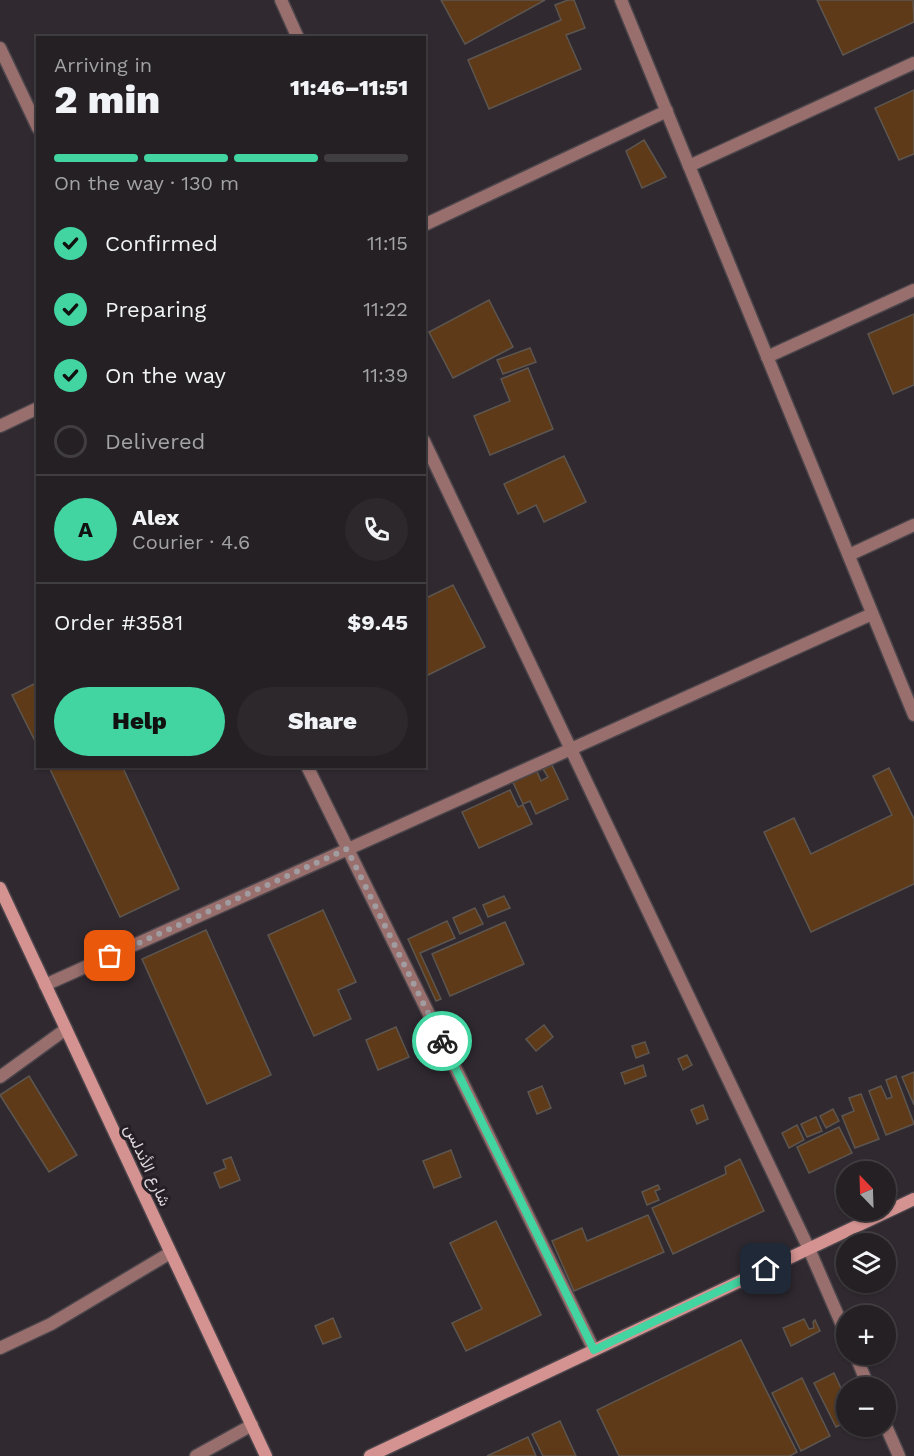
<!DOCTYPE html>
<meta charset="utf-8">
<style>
:root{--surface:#242024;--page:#2c282c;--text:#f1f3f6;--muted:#a3a3a6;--line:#413e41;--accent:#42d4a1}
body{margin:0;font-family:"Work Sans",Vazirmatn,sans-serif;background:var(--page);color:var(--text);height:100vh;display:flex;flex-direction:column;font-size:22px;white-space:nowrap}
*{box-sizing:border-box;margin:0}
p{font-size:20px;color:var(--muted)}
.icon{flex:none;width:33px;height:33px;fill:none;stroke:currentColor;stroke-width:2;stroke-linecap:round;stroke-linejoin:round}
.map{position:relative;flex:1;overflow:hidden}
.sheet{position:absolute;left:36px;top:36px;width:390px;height:732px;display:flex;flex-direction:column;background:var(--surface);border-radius:0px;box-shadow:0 2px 4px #0004,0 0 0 2px var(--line)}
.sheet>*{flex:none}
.needle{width:39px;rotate:337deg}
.fabs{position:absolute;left:836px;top:1161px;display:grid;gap:12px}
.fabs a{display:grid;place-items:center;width:60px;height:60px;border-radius:50%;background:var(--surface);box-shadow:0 2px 4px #0004,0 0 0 2px var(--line);font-size:30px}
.pin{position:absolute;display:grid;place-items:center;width:51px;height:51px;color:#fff;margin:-26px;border-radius:12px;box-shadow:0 3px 9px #0006}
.courier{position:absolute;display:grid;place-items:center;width:60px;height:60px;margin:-30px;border:4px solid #42d4a1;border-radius:50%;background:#fff;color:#222;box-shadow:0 2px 8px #0007}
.overview em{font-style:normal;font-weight:800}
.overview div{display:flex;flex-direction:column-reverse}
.overview{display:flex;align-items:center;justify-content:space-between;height:102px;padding:0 18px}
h1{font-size:39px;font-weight:800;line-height:45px}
.bar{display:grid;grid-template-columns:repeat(4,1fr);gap:9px 6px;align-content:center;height:72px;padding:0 18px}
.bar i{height:8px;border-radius:4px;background:var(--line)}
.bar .selected{background:var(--accent)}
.bar p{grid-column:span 4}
.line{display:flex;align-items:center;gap:15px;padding:0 18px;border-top:2px solid var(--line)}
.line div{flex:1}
.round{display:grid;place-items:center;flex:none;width:63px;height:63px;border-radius:32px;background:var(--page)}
ol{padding:0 18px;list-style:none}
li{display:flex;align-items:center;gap:18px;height:66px}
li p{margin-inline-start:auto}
li .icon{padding:6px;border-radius:50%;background:var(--accent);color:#111;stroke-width:4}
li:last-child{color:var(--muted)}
li i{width:33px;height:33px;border:3px solid var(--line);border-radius:50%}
.button{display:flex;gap:12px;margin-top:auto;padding:12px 18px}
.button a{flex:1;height:69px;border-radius:36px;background:var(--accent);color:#111;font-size:24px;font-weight:800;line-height:69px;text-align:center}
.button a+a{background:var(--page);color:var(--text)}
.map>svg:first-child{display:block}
.building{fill:#5e3a18;stroke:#5d5650;stroke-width:1.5}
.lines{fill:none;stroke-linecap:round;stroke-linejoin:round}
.street-casing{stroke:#4c464c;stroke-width:15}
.secondary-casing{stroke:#4c464c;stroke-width:15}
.street{stroke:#986f6d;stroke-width:12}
.secondary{stroke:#d49391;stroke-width:12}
.done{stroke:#a09ca0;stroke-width:6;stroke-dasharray:0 10.8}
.route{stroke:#42d4a1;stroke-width:8}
.labels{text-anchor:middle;stroke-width:6;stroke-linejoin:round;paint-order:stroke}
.street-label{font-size:16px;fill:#ddd9dc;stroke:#262026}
</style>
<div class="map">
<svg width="914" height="1456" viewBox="0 0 914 1456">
<rect width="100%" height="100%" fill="#302a30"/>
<!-- building -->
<g class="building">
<polygon points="441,0 545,0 465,44"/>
<polygon points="568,0 574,0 585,28 566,35 581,69 489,109 468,60 561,20 555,5"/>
<polygon points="817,0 913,0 914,22 843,55"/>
<polygon points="914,90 914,154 899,160 875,108"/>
<polygon points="644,140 666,177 642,188 626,151"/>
<polygon points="489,300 513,347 453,378 429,332"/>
<polygon points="914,314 914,385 893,394 868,334"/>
<polygon points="530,348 536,362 503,374 497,360"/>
<polygon points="528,368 553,429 490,455 474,416 510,401 501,379"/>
<polygon points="564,456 586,502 544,522 536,505 518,514 504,484"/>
<polygon points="453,585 485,647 424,677 424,599"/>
<polygon points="38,682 38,747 12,695"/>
<polygon points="552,765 568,799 536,814 530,801 523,804 512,780 536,769 541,781 548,777 543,769"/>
<polygon points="56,766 122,766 179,889 120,917 50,769"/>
<polygon points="889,768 914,819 914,884 811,932 764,832 794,818 811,854 892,815 873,776"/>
<polygon points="510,790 518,807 523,805 532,824 479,848 462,812"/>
<polygon points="504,896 510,908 488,917 483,905"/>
<polygon points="475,908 483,924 460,934 453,918"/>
<polygon points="323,910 356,982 338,990 351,1019 314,1036 268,935"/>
<polygon points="447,921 455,938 420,953 441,999 436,1001 408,939"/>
<polygon points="505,922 524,964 450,996 432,954"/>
<polygon points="206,930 271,1075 207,1104 142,959"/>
<polygon points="544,1025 553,1037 536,1051 526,1039"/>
<polygon points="396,1027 409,1057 378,1070 366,1040"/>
<polygon points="645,1042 649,1053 636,1058 632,1046"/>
<polygon points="687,1055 692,1065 683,1070 678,1059"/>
<polygon points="643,1065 646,1076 625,1084 621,1073"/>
<polygon points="914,1072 914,1105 902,1077"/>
<polygon points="29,1076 77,1155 49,1172 0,1095"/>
<polygon points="896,1076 914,1124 886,1135 869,1091 881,1086 887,1099 892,1097 886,1080"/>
<polygon points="542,1086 551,1108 537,1114 528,1092"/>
<polygon points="861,1094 879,1139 855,1148 842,1116 854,1111 849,1098"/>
<polygon points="703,1105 708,1119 697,1124 691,1110"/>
<polygon points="833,1109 839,1121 826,1128 820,1116"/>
<polygon points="816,1117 822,1131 807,1137 801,1124"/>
<polygon points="797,1125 804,1140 789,1148 782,1133"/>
<polygon points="839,1127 852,1153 809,1173 797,1147"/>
<polygon points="451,1150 461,1177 434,1188 423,1161"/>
<polygon points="231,1157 240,1180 220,1188 214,1173 226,1168 223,1160"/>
<polygon points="740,1159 764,1211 673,1254 652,1208 726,1174 725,1167"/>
<polygon points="658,1185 660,1189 655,1191 659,1200 647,1205 642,1192"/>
<polygon points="648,1215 664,1252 574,1291 552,1241 582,1228 587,1241"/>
<polygon points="496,1221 541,1315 466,1351 452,1323 482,1309 450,1243"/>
<polygon points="333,1318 341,1337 323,1344 315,1326"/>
<polygon points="804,1319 809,1329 814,1328 813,1322 815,1320 820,1331 791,1346 783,1328"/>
<polygon points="741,1340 797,1452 790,1456 619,1456 597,1410"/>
<polygon points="834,1373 846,1399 846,1422 836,1427 814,1383"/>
<polygon points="802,1378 830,1436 801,1451 772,1393"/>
<polygon points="560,1421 576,1456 543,1456 532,1434"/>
<polygon points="528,1437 536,1456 487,1456"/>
</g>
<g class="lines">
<!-- street casing -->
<g class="street-casing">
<g id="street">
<polyline points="281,0 298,38"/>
<polyline points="621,0 914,715"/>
<polyline points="0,48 38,128"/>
<polyline points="689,166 914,63"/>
<polyline points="424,225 667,111"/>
<polyline points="767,357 914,290"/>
<polyline points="0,426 38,408"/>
<polyline points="424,441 809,1249 846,1334"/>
<polyline points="849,555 914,525"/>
<polyline points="307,766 594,1350"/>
<polyline points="45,985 872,614"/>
<polyline points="0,1077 66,1029"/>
<polyline points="0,1348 51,1324 170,1253"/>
<polyline points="855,1354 869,1388"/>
<polyline points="885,1424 899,1456"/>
<polyline points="196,1456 252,1425"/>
</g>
</g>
<!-- secondary casing -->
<g class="secondary-casing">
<g id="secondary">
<polyline points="0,888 266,1456"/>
<polyline points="370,1456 914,1199"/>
</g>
</g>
<!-- street -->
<use href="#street" class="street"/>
<!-- secondary -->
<use href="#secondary" class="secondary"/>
</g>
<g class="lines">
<!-- done -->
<polyline class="done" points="110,956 347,849 442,1041"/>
<!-- route -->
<polyline class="route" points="442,1041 594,1350 766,1269"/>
</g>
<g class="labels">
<!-- street labels -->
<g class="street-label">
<text transform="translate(148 1165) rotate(65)" y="6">شارع الأندلس</text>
</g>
</g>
</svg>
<div class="fabs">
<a><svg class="needle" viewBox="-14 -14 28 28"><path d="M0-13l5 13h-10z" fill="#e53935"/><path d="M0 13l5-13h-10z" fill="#a3a3a6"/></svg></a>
<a><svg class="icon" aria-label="layers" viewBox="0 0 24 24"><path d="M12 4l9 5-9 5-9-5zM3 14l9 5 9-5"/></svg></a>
<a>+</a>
<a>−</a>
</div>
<div class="pin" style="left:110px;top:956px;background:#ea580c"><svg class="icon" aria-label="bag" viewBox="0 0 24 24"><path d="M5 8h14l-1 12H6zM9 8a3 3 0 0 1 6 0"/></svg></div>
<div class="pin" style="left:766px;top:1269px;background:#1f2937"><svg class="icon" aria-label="home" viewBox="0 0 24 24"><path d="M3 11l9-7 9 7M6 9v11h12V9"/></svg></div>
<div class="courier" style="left:442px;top:1041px"><svg class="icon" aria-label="bike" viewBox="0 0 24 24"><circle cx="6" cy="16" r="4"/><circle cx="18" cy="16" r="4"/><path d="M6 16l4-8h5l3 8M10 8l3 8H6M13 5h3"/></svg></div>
<section class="sheet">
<div class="overview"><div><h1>2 min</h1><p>Arriving in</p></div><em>11:46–11:51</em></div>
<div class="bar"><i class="selected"></i><i class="selected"></i><i class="selected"></i><i></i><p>On the way · 130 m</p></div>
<ol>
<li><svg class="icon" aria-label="check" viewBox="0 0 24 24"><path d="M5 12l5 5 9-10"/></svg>Confirmed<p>11:15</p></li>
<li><svg class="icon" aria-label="check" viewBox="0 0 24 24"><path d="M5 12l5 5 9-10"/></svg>Preparing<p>11:22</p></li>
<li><svg class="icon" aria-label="check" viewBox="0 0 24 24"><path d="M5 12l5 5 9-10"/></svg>On the way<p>11:39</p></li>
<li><i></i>Delivered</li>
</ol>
<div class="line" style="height:108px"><b class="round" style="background:var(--accent);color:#111">A</b><div><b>Alex</b><p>Courier · 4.6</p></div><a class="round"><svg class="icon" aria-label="phone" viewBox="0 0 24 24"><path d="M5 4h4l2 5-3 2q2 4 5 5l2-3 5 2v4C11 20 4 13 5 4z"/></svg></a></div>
<div class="line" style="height:78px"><div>Order #3581</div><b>$9.45</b></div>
<div class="button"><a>Help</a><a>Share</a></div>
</section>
</div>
